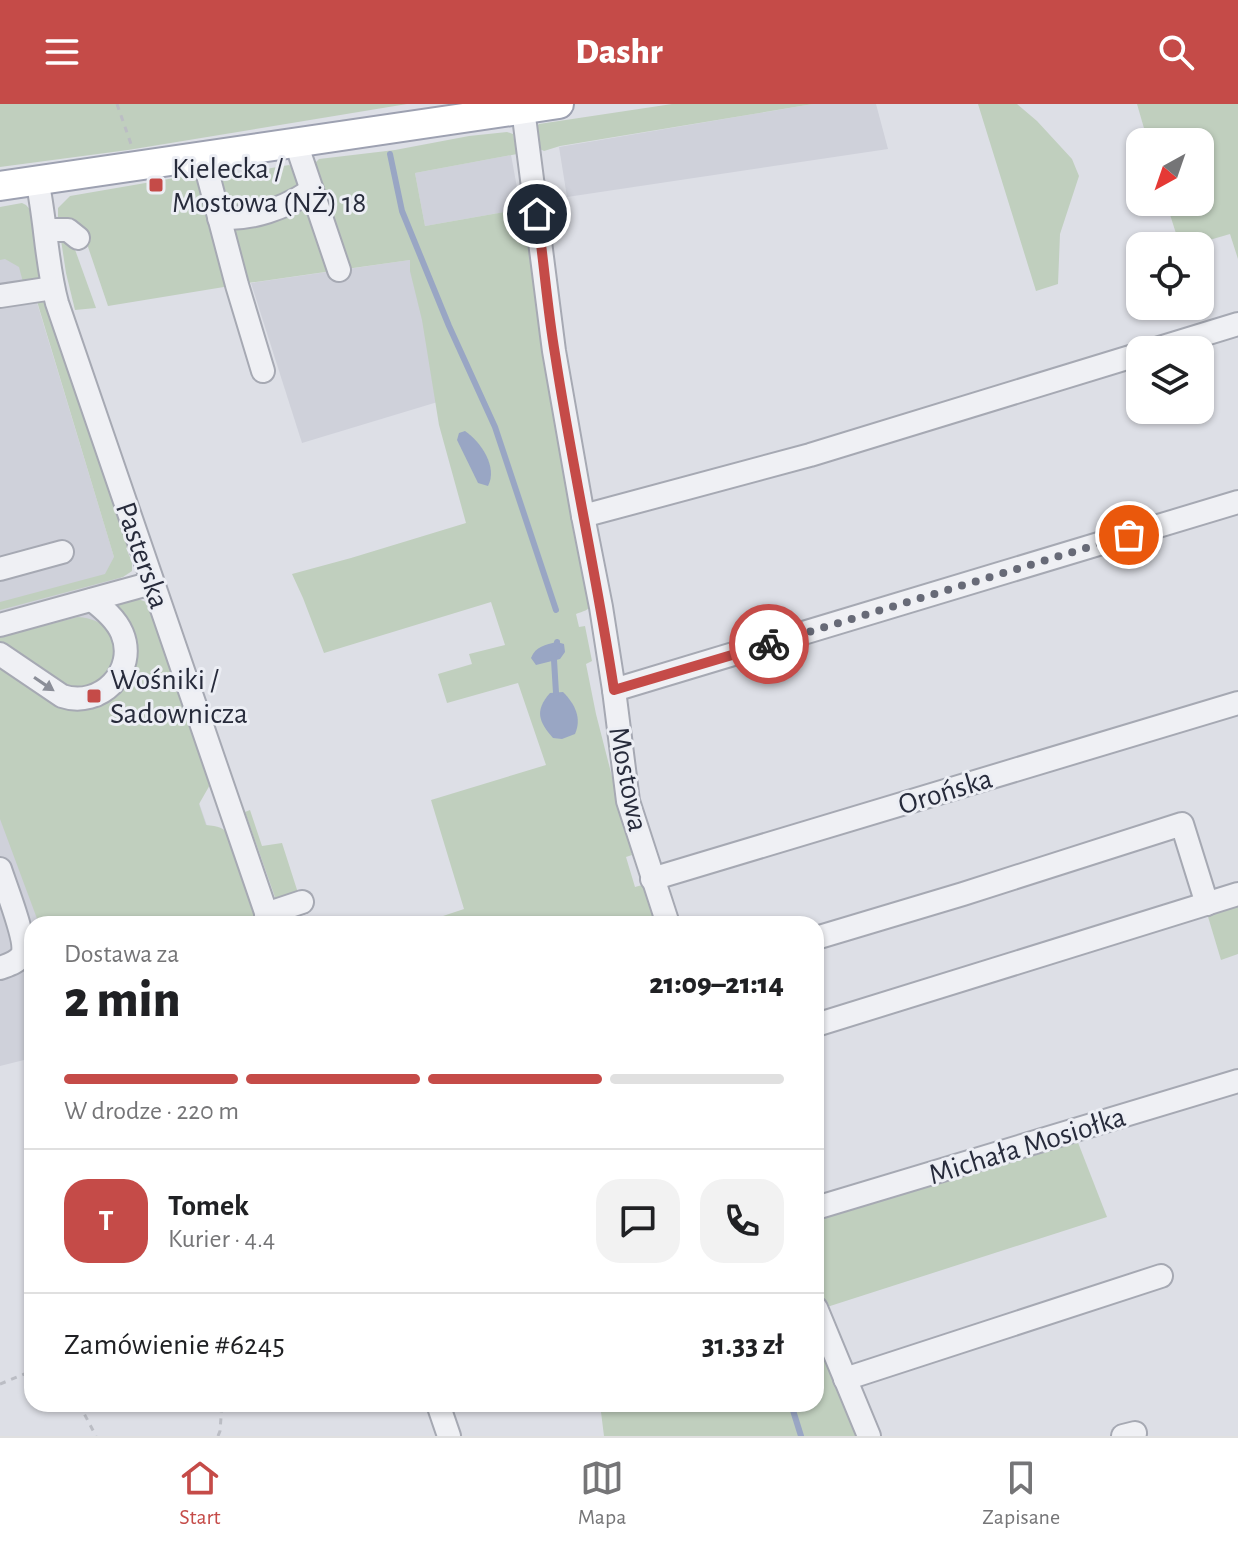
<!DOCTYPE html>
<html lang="pl">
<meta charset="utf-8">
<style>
:root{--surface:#fff;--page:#f2f2f2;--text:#202124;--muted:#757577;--line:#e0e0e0;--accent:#c54b48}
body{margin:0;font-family:"Alegreya Sans",sans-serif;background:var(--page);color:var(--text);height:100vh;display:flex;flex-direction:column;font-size:30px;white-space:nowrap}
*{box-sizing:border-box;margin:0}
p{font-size:26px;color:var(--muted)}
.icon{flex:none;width:44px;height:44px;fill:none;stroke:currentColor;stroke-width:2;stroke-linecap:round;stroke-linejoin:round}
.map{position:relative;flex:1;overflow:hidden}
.panel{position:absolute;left:24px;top:812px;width:800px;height:496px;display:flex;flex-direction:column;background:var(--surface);border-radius:24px;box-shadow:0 2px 6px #0004}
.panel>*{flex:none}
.needle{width:52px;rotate:220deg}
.buttons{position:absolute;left:1126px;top:24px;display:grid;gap:16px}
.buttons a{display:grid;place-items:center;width:88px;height:88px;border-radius:16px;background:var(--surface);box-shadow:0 2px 6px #0004;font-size:40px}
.pin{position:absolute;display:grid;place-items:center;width:68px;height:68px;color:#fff;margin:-34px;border:4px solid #fff;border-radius:50%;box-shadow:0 2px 8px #0007}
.courier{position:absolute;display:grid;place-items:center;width:80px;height:80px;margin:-40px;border:6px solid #c54b48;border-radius:50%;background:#fff;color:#222;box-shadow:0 2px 10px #0007}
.head em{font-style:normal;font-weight:800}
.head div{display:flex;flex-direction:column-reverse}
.head{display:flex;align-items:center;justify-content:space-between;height:136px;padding:0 40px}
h1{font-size:52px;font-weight:800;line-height:60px}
.bar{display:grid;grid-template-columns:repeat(4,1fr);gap:12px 8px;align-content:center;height:96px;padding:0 40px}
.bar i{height:10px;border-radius:6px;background:var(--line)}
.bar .current{background:var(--accent)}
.bar p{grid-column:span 4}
.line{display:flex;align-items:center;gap:20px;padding:0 40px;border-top:2px solid var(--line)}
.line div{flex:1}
.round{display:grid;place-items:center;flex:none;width:84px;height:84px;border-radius:24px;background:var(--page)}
header{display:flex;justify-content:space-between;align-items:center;height:104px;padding:0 40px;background:var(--accent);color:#fff;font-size:36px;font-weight:800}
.tab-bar{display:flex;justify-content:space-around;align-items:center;height:112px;border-top:2px solid var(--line);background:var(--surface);font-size:22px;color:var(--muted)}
.tab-bar a{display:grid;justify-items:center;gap:4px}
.tab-bar .current{color:var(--accent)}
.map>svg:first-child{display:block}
.built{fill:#cfd1da}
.green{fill:#c0cfbe}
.water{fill:#99a6c4}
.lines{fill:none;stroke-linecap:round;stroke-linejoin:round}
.stream{stroke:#99a6c4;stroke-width:6}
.minor-casing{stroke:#a6a9b3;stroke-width:26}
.major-casing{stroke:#9da1b1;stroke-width:32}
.path{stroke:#bbbdc4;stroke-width:3;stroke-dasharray:6 6;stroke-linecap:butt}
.minor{stroke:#eff0f4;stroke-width:22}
.major{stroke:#fff;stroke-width:28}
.oneway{fill:#8b8e98}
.done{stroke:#676a77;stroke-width:8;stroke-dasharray:0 14.4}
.route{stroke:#c54b48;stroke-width:10}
.poi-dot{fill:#c54b48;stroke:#eceef4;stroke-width:3}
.labels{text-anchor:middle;stroke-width:6;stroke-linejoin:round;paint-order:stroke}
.poi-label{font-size:30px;fill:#272b3b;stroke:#eceef4;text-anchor:start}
.street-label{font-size:30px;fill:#272b3b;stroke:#eceef4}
</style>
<header><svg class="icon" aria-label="menu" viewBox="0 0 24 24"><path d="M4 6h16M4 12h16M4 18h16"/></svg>Dashr<svg class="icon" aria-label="search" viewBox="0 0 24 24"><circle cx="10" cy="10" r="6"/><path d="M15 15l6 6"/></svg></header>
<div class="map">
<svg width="1238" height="1332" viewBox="0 0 1238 1332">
<rect width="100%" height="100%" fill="#dddfe6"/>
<!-- built -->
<g class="built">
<polygon points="813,0 876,0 888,45 567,93 559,43"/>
<polygon points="511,51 521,105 425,122 415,69"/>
<polygon points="0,149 25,159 114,453 241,820 32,820 32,954 0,962"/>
<polygon points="410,156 464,290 302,339 251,179"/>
</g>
<!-- green -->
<g class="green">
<polygon points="0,0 407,0 128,46 0,63"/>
<polygon points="672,0 813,0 560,42 544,47 538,44 536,23 539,20"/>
<polygon points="978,0 1017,0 1037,17 1072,55 1079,72 1060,130 1058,180 1036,187"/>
<polygon points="1137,0 1238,0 1238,155 1230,130 1189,142 1180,142 1166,98 1200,98 1200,38 1148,38"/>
<path d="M507,28L513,30L517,50L415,69L425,122L521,105L526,107L552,294L568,391L592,499C589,507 583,507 576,510L579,523L585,522L592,557L586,560L596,610L632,751L626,753L635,783L646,780L658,820H419L464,805L431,696L546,661L518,579L447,599L438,570L472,560L469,550L505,541L491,498L324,549L303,494L292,470L351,454L466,419L439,321L422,216L410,167V156L346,165L313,61L319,55L395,46L469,32Z"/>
<path d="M289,61L296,66L302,82C280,95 253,107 226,103L214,74Z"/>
<polygon points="186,72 196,72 201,79 230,182 108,202 86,137 58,120 58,104 70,92"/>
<polygon points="307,95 332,167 241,180 227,123"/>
<polygon points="22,99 26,101 34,110 44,171 38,178 24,182 19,163 5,155 0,156 0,103"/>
<polygon points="61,136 73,140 96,204 75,206 66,169"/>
<polygon points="36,194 46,194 132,441 126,444 132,458 132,467 123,473 0,506 0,498 105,470 114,453"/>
<path d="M138,495L149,499L211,679L199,700L206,721C218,722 224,723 231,734L261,820H39L0,715V561C16,572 50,602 68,605C124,616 163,544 118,506V502L120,500Z"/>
<path d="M78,513C105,515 113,529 117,553L101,579C86,584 76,586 61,579L0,538V533Z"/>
<polygon points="250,706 262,742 282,739 299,792 277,799 245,708"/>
<polygon points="1238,797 1238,850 1221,856 1206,806"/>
<polygon points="1077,1036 1107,1113 827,1203 816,1176 816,1116"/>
<polygon points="816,1229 858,1332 604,1332 600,1300 816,1300"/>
</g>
<!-- water -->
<g class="water">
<path d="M465,327C481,338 498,363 488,382L478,379L457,336L459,329Z"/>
<path d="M557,538L564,540L565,548L560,555L536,561L531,554C536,542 545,541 557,538Z"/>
<path d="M563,588C575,600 582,614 575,630L562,635L553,634C539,618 534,607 550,589Z"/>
</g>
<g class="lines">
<!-- stream -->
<g class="stream">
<polyline points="390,50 402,107 449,222 495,323 556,506"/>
<polyline points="556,589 554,556 557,538"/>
<polyline points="791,1300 801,1332"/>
</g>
<!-- minor casing -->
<g class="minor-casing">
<g id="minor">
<polyline points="523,5 554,247 583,412 601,503 614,586 628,697 668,820"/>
<polyline points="296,39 339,166"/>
<polyline points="203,52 237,181 263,267"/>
<path d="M37,76C46,117 46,159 57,199L270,820"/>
<path d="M219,114C252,116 285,104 312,86"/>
<polyline points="46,126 68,126 78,134"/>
<polyline points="0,192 53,184"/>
<polyline points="1153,246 1238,220"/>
<polyline points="583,412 810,351 1140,250"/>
<polyline points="0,465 62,448"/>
<polyline points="0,521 152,479"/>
<path d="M0,550L62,592C100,605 138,567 122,529C116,515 104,505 92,496"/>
<polyline points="614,586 1238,398"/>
<path d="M0,765C5,781 28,838 22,851C17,859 8,861 0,864"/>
<polyline points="652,775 1238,599"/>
<polyline points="266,810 302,798"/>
<polyline points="816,834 963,790 1182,720 1207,800"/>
<polyline points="816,921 1238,790"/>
<polyline points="816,1104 1238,977"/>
<polyline points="816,1204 869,1332"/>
<polyline points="845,1275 1161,1172"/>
<polyline points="438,1300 449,1332"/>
<polyline points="1123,1332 1135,1329"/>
</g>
</g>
<!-- major casing -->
<g class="major-casing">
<polyline id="major" points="0,82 559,0"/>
</g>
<!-- path -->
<g class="path">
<polyline points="117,0 131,40"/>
<polyline points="0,1280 32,1267"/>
<polyline points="79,1300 96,1332"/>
<polyline points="218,1332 220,1327 222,1300"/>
</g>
<!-- minor -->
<use href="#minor" class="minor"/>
<!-- major -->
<use href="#major" class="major"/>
</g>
<!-- one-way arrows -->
<defs><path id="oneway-solid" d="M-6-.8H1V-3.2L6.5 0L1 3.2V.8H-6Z" transform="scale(2)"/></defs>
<use class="oneway" href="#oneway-solid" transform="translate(44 580) rotate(34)"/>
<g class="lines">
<!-- done -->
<polyline class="done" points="769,540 1129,431"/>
<!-- route -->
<path class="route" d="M537,110C544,157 547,203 555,250C572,362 597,474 614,586L769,540"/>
</g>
<!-- markers -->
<g class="poi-dot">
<rect x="148" y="73" width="16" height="16" rx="4"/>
<rect x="86" y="584" width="16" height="16" rx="4"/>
</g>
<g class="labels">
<!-- poi labels -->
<g class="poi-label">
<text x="172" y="74">Kielecka /<tspan x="172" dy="34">Mostowa (NŻ) 18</tspan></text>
<text x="110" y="585">Wośniki /<tspan x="110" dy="34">Sadownicza</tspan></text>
</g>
<!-- street labels -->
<g class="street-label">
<text transform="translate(143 451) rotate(71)" y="10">Pasterska</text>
<text transform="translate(629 675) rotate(79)" y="10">Mostowa</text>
<text transform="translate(945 687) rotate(-17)" y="10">Orońska</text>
<text transform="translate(1027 1041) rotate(-17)" y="10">Michała Mosiołka</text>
</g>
</g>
</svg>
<div class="buttons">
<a><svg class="needle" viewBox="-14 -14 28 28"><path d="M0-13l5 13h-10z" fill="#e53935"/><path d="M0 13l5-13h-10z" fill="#757577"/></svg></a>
<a><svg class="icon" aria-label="locate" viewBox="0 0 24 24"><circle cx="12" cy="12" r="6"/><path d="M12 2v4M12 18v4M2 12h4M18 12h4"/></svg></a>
<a><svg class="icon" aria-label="layers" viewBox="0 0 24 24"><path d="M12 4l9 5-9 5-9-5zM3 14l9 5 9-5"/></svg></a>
</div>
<div class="pin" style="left:1129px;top:431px;background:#ea580c"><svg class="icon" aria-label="bag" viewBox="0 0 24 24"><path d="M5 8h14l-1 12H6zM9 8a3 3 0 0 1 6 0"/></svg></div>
<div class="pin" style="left:537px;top:110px;background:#1f2937"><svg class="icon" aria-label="home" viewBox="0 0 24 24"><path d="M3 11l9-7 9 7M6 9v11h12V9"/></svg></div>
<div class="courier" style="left:769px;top:540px"><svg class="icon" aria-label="bike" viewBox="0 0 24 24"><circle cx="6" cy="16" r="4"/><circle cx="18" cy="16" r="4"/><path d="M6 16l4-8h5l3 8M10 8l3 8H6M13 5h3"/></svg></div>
<section class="panel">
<div class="head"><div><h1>2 min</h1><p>Dostawa za</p></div><em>21:09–21:14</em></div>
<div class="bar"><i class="current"></i><i class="current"></i><i class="current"></i><i></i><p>W drodze · 220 m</p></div>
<div class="line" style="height:144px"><b class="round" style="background:var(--accent);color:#fff">T</b><div><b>Tomek</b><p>Kurier · 4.4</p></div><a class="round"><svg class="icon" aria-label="chat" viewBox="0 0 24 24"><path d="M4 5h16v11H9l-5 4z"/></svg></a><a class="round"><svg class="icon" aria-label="phone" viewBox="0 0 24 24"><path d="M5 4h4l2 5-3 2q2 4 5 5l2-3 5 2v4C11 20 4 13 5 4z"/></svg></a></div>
<div class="line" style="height:104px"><div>Zamówienie #6245</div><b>31.33 zł</b></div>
</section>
</div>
<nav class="tab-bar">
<a class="current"><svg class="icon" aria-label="home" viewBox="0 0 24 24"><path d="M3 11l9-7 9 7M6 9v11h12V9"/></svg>Start</a>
<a><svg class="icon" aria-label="map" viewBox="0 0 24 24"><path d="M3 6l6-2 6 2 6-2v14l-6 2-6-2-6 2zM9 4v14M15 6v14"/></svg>Mapa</a>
<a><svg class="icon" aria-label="saved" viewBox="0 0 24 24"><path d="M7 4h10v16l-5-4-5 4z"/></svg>Zapisane</a>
</nav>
